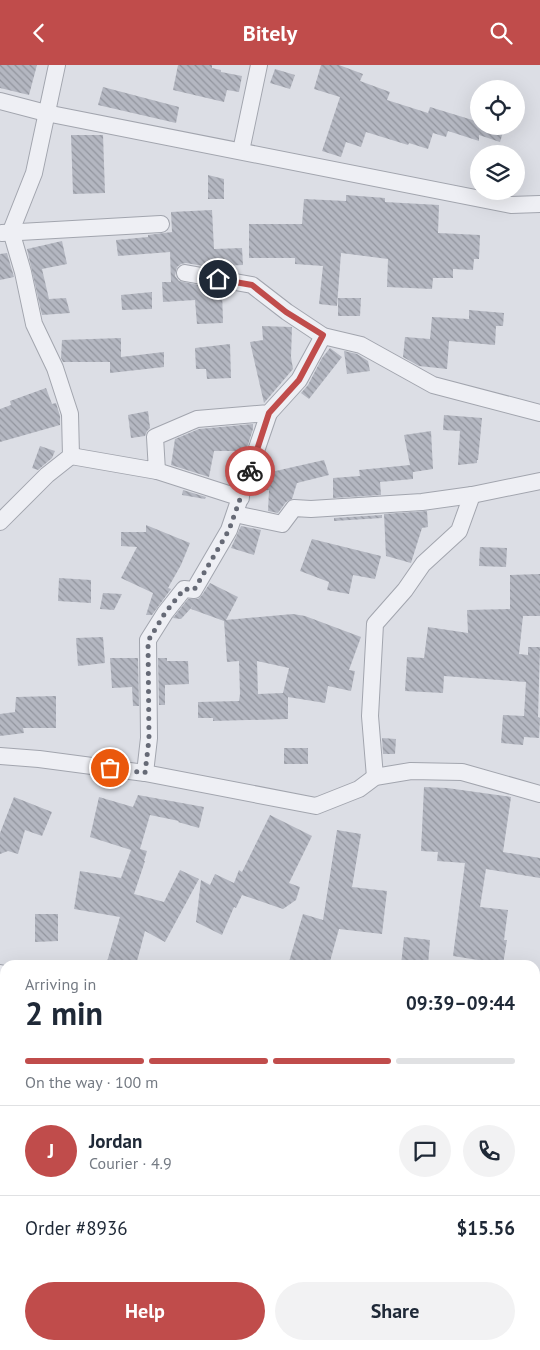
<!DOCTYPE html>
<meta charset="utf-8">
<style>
:root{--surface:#fff;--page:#f2f2f3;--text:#1f2937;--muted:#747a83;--line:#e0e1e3;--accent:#c04c4b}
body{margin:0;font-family:"PT Sans",sans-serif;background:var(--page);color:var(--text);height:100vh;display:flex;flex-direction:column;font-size:19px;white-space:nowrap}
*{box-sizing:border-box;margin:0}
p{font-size:16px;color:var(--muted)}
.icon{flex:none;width:28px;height:28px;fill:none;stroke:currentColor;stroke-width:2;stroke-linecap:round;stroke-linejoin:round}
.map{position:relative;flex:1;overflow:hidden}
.details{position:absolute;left:0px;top:895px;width:540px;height:390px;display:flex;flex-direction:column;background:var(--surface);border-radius:15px 15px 0 0;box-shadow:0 5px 20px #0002}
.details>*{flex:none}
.fabs{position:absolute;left:470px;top:15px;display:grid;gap:10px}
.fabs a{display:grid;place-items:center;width:55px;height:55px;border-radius:50%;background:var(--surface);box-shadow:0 5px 20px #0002;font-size:25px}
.pin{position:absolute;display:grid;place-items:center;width:42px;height:42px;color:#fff;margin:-21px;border:2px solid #fff;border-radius:50%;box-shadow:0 1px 5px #0007}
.courier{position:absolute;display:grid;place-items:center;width:50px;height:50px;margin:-25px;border:4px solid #c04c4b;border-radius:50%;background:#fff;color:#222;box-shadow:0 1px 6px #0007}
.overview em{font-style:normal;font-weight:800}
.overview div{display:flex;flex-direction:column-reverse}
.overview{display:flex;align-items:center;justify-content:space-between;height:85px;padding:0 25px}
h1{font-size:32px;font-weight:800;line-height:38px}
.bar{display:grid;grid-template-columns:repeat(4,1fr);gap:8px 5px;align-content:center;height:60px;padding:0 25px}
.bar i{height:6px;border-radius:4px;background:var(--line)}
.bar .current{background:var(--accent)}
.bar p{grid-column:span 4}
.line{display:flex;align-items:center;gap:12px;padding:0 25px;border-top:1px solid var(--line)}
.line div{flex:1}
.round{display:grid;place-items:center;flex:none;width:52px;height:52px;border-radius:26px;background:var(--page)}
.cta{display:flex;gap:10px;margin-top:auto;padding:10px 25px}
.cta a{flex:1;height:58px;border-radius:30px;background:var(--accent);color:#fff;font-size:20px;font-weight:800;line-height:58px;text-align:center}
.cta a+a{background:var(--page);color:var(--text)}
header{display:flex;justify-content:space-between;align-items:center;height:65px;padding:0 25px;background:var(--accent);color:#fff;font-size:22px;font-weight:800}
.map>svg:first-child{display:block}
.building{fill:url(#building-back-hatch);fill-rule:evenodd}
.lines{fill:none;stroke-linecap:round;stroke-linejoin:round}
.service-casing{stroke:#a2a5ae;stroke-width:11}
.minor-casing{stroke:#a2a5ae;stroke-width:18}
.service{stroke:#eeeff4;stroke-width:9}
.minor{stroke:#eeeff4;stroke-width:16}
.done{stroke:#666a76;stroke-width:5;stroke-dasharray:0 9}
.route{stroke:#c04c4b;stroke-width:6}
</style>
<header><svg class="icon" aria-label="back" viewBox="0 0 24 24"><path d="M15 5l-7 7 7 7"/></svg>Bitely<svg class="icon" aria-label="search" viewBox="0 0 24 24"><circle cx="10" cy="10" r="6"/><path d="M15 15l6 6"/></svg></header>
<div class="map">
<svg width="540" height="1285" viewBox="0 0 540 1285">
<defs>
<pattern id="building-back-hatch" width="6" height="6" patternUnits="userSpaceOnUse" patternTransform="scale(1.25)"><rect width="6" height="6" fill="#b4b7c1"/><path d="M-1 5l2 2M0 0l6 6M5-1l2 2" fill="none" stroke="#92959e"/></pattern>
</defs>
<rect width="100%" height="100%" fill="#dcdee5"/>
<!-- building -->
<g class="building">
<polygon points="0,0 37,0 29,30 0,23"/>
<polygon points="178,0 212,0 212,3 221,5 221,7 242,11 239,27 227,25 224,37 173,25"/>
<polygon points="321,0 339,0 363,9 360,16 390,27 387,35 428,48 430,42 479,57 479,61 505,61 500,77 479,70 479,76 448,66 446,72 433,68 428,84 409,78 408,80 366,67 361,82 346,77 341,92 322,86 340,32 314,24"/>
<polygon points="275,4 295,10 290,24 270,18"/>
<polygon points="103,22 179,42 176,58 98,40"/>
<polygon points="71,70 103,70 105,128 73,129"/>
<polygon points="208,110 224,114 224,134 208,134"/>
<polygon points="346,130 385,133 385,137 439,140 438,168 480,170 479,194 474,194 473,205 453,204 453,213 433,213 432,224 387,222 388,194 341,188 337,241 319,239 323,201 295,199 295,193 249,193 249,159 302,159 304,134 346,136"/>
<polygon points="212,145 214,184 242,183 243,200 221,201 221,204 186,198 181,199 177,202 175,211 179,216 222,225 223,258 197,259 195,235 163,237 162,217 171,217 170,187 118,191 116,175 148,172 148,170 172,167 171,147"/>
<polygon points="62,176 67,199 42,204 49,234 66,233 70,248 42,250 27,184"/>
<polygon points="7,188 14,212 0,215 0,189"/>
<polygon points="152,227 152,244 122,245 121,230"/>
<polygon points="338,233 361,233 360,251 338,251"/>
<polygon points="469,245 504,248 503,261 496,261 495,280 449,276 447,304 419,301 403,292 405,272 430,274 432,252 469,254"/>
<polygon points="262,261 292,262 291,292 293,304 264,338 250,277 263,275"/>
<polygon points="121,273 121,292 164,287 164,302 110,308 110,297 63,297 61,293 62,275"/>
<polygon points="230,279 231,313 207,314 206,304 196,304 195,283"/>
<polygon points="330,283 342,292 309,334 301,328 308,320 322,293"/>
<polygon points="344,286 357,289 368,296 370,306 347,309"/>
<polygon points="46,323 52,339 56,338 60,351 60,360 0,377 0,344 11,340 10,336"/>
<polygon points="148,346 150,363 147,366 145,371 131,373 128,350"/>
<polygon points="444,350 482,353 478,395 477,395 477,398 458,400 460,366 443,365"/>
<polygon points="253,359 253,364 246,386 214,386 209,412 171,400 175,374 199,364"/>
<polygon points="431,366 433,404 413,407 413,414 380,417 381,430 333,433 333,413 360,411 359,405 410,400 404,370"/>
<polygon points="40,381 55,386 52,393 38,405 32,403"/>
<polygon points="324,395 329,410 297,418 292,434 286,437 278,448 268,446 269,425 253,426 258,410"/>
<polygon points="183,425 206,432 205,434 182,430"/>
<polygon points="427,446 428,462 422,463 411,498 386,491 384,449"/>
<polygon points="382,450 382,453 334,456 334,453"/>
<polygon points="146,460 190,478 181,500 168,523 171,524 152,550 146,550 153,528 121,513 137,482 121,481 121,467 146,467"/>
<polygon points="241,461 261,465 254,490 231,483"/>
<polygon points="312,474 381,491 375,514 353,510 349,529 327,525 329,517 300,506"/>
<polygon points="480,482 507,483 506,502 479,501"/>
<polygon points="540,509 540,551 523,551 519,589 528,590 528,582 540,582 538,652 540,653 539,673 524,672 523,680 501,678 503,650 524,651 526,617 444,611 443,628 405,626 407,592 424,593 428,562 468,568 467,545 510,544 510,510"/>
<polygon points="59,513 91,515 91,538 58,536"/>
<path d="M210,518L238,532L226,555L293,549L305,551L361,572L349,605L355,606L351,626L328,621L325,638L288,632V654L213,656V653H198V637L239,636L240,629L239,596L227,597L224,556L191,544L193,541L181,554L173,553L188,534H198L202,530ZM257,596L289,603L283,628L258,629Z"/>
<polygon points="103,528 122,529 114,545 100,544"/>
<polygon points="103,572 105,598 78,601 76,573"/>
<polygon points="110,593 138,593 139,641 133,641 132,622 112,623"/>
<polygon points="158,593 167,593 167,596 188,596 189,619 165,620 165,640 159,640"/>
<polygon points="56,631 56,663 23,663 24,668 0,671 0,649 15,647 16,632"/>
<polygon points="382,673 396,674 395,689 383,689"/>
<rect x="284" y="683" width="24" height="16"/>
<polygon points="424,722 447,723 511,732 503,787 540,793 540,813 486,804 480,842 508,845 504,875 507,875 503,899 453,891 465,798 437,796 438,787 421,786"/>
<polygon points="138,730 204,742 199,763 178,757 179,756 150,750 140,784 147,786 144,796 145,796 134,829 164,837 180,805 199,814 165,877 145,866 136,900 106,900 120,852 74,844 80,806 121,813 131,785 90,772 99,732 133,742"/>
<polygon points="14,732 52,747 42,771 25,765 18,789 8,786 0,789 0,768"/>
<polygon points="270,750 312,771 289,818 300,822 296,835 283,844 242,830 236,843 234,842 222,870 196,857 201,815 210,820 215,809 234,818 239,805 242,807"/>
<polygon points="337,765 361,769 352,822 387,826 382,869 339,864 329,900 288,900 303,849 323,855"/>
<polygon points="35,849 58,849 58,876 35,877"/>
<polygon points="404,872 430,875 428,900 401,900"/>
</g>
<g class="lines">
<!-- service casing -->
<g class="service-casing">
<g id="service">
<polyline points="535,1261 540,1260"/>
<polyline points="461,1285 477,1280"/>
</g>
</g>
<!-- minor casing -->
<g class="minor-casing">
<g id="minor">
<polyline points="0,36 46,48 511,140 540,139"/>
<polyline points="241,86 259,0"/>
<polyline points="2,168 161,159"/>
<polyline points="185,208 252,220 287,247 323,271 361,280 433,320 540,348"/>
<polyline points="71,391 157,406 155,372 197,354 269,348 299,315 323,271"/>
<polyline points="157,406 241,433"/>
<polyline points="235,449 282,459 294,443 311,444 422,437 472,430 540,416"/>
<polyline points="0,457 47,410 71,391 70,349 55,303 34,259 23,207 11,166 34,108 57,0"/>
<polyline points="0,691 39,694 145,708 316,741 359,724 375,712 411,706 462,707 540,729"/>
<polyline points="145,708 149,673 148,575 165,548 184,524 194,525 229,465 269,348"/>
<polyline points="375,712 370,651 375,559 405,525 423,499 459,466 472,430"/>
<polyline points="0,908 5,909"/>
<polyline points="535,1084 540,1087"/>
<polyline points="0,1161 5,1161"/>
<polyline points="0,1252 5,1253"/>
<polyline points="42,1280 43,1285"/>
<polyline points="227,1280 228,1285"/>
<polyline points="412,1280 413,1285"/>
</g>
</g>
<!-- service -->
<use href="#service" class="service"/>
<!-- minor -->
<use href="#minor" class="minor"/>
</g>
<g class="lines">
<!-- done -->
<polyline class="done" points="110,703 145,708 149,674 148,576 165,548 184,524 194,525 229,465 250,406"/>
<!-- route -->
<polyline class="route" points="218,214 252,220 286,247 323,270 299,315 269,348 250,406"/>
</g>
</svg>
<div class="fabs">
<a><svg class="icon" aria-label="locate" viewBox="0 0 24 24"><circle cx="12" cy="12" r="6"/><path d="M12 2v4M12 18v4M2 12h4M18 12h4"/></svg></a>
<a><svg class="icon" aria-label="layers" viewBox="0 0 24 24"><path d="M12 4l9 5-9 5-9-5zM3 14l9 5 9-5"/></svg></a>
</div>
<div class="pin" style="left:110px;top:703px;background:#ea580c"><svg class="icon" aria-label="bag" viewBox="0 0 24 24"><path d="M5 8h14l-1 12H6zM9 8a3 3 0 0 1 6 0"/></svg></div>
<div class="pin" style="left:218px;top:214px;background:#1f2937"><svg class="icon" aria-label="home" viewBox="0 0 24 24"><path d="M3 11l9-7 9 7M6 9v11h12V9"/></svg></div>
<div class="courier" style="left:250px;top:406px"><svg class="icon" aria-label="bike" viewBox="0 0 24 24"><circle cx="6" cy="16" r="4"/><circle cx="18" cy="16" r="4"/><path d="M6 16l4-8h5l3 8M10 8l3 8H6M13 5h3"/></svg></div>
<section class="details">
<div class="overview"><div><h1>2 min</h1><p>Arriving in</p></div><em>09:39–09:44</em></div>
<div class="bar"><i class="current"></i><i class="current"></i><i class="current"></i><i></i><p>On the way · 100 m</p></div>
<div class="line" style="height:90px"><b class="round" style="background:var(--accent);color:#fff">J</b><div><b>Jordan</b><p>Courier · 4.9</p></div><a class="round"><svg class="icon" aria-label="chat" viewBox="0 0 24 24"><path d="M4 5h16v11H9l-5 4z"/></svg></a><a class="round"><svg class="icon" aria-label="phone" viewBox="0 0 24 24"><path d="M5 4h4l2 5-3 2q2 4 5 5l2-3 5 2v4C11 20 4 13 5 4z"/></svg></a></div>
<div class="line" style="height:65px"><div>Order #8936</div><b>$15.56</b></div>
<div class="cta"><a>Help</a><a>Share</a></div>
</section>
</div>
